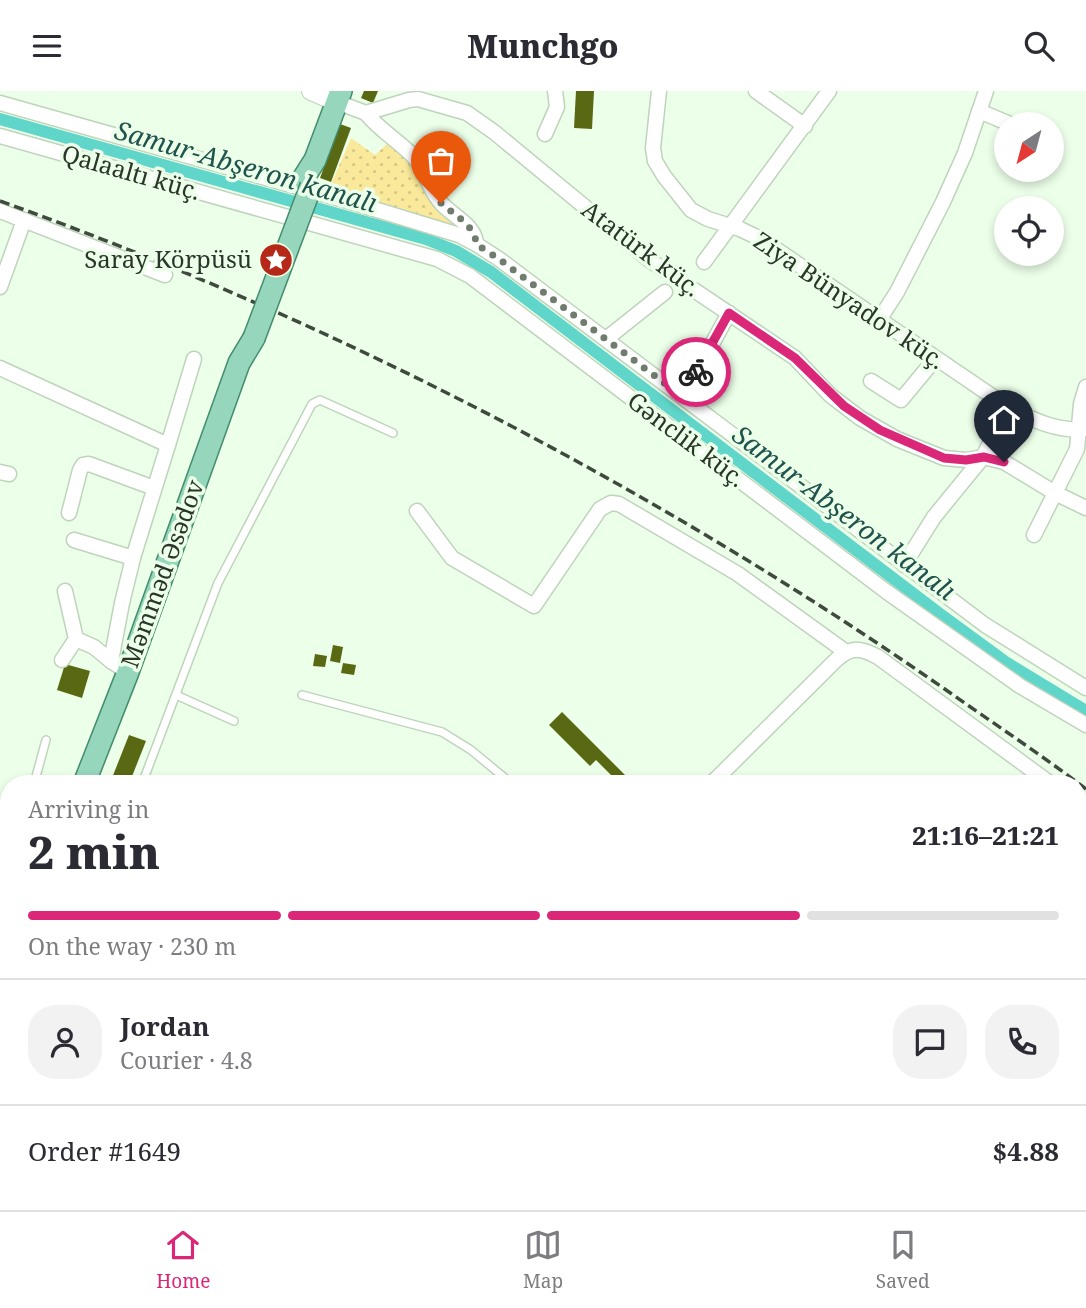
<!DOCTYPE html>
<meta charset="utf-8">
<style>
:root{--surface:#fff;--page:#f2f2f3;--text:#2b2b33;--muted:#7c7c81;--line:#e1e1e2;--accent:#db2777}
body{margin:0;font-family:"Noto Serif",serif;background:var(--page);color:var(--text);height:100vh;display:flex;flex-direction:column;font-size:26px;white-space:nowrap}
*{box-sizing:border-box;margin:0}
p{font-size:23px;color:var(--muted)}
.icon{flex:none;width:38px;height:38px;fill:none;stroke:currentColor;stroke-width:2;stroke-linecap:round;stroke-linejoin:round}
.map{position:relative;flex:1;overflow:hidden}
.drawer{position:absolute;left:0px;top:684px;width:1087px;height:436px;display:flex;flex-direction:column;background:var(--surface);border-radius:28px 28px 0 0;box-shadow:0 4px 10px #0003}
.drawer>*{flex:none}
.needle{width:46px;rotate:216deg}
.buttons{position:absolute;left:994px;top:21px;display:grid;gap:14px}
.buttons a{display:grid;place-items:center;width:70px;height:70px;border-radius:50%;background:var(--surface);box-shadow:0 4px 10px #0003;font-size:35px}
.pin{position:absolute;display:grid;place-items:center;width:60px;height:60px;color:#fff;margin:-72px -30px;border-radius:50% 50% 50% 0;rotate:-45deg;box-shadow:0 0 7px #0007}
.pin .icon{rotate:45deg}
.courier{position:absolute;display:grid;place-items:center;width:70px;height:70px;margin:-35px;border:5px solid #db2777;border-radius:50%;background:#fff;color:#222;box-shadow:0 2px 9px #0007}
.overview em{font-style:normal;font-weight:800}
.overview div{display:flex;flex-direction:column-reverse}
.overview{display:flex;align-items:center;justify-content:space-between;height:119px;padding:0 28px}
h1{font-size:46px;font-weight:800;line-height:52px}
.bar{display:grid;grid-template-columns:repeat(4,1fr);gap:10px 7px;align-content:center;height:84px;padding:0 28px}
.bar i{height:9px;border-radius:5px;background:var(--line)}
.bar .active{background:var(--accent)}
.bar p{grid-column:span 4}
.line{display:flex;align-items:center;gap:18px;padding:0 28px;border-top:2px solid var(--line)}
.line div{flex:1}
.round{display:grid;place-items:center;flex:none;width:74px;height:74px;border-radius:28px;background:var(--page)}
header{display:flex;justify-content:space-between;align-items:center;height:91px;padding:0 28px;background:var(--surface);font-size:32px;font-weight:800}
.tabs{display:flex;justify-content:space-around;align-items:center;height:98px;border-top:2px solid var(--line);background:var(--surface);font-size:19px;color:var(--muted)}
.tabs a{display:grid;justify-items:center;gap:4px}
.tabs .active{color:var(--accent)}
.map>svg:first-child{display:block}
.grass{fill:url(#grass-dots)}
.lines{fill:none;stroke-linecap:round;stroke-linejoin:round}
.canal{stroke:#60d5ca;stroke-width:12}
.building{fill:#596812}
.service-casing{stroke:#bed4bb;stroke-width:10}
.minor-casing{stroke:#bed4bb;stroke-width:17}
.tertiary-casing{stroke:#bed4bb;stroke-width:20}
.primary-casing{stroke:#438c6d;stroke-width:24}
.service{stroke:#fff;stroke-width:7}
.minor{stroke:#fff;stroke-width:14}
.tertiary{stroke:#fff;stroke-width:18}
.primary{stroke:#95d6bc;stroke-width:21}
.rail{stroke:#3f493e;stroke-width:3.5;stroke-dasharray:10 5;stroke-linecap:butt}
.primary-bridge-casing{stroke:#438c6d;stroke-width:24;stroke-linecap:butt}
.primary-bridge{stroke:#95d6bc;stroke-width:21}
.done{stroke:#6f7c6e;stroke-width:7;stroke-dasharray:0 12.6}
.route{stroke:#db2777;stroke-width:9}
.labels{text-anchor:middle;stroke-width:7;stroke-linejoin:round;paint-order:stroke}
.street-label{font-size:24px;fill:#2c352b;stroke:#ecffe9}
.poi-label{font-size:24px;fill:#2c352b;stroke:#ecffe9;text-anchor:end}
.water-label{font-size:26px;font-style:italic;fill:#20534e;stroke:#ecffe9}
</style>
<header><svg class="icon" aria-label="menu" viewBox="0 0 24 24"><path d="M4 6h16M4 12h16M4 18h16"/></svg>Munchgo<svg class="icon" aria-label="search" viewBox="0 0 24 24"><circle cx="10" cy="10" r="6"/><path d="M15 15l6 6"/></svg></header>
<div class="map">
<svg width="1086" height="1119" viewBox="0 0 1086 1119">
<defs>
<pattern id="grass-dots" width="8" height="8" patternUnits="userSpaceOnUse" patternTransform="scale(1.75)"><rect width="8" height="8" fill="#fae99a"/><path d="M2 2h.1M6 6h.1" fill="none" stroke="#d6c885" stroke-width="1.8" stroke-linecap="round"/></pattern>
</defs>
<rect width="100%" height="100%" fill="#ecffe9"/>
<!-- grass -->
<g class="grass">
<polygon points="351,47 375,64 388,52 404,65 428,105 459,134 456,140 329,98"/>
<polygon points="594,1111 656,1111 653,1119 586,1119"/>
</g>
<g class="lines">
<!-- canal -->
<polyline class="canal" points="0,28 426,148 456,160 491,181 940,523 1007,572 1086,620"/>
</g>
<!-- building -->
<g class="building">
<polygon points="364,0 378,0 373,12 361,7"/>
<polygon points="576,0 594,0 592,38 574,37"/>
<polygon points="340,33 351,37 331,91 320,87"/>
<polygon points="333,554 343,556 340,572 330,570"/>
<polygon points="315,563 327,565 325,576 313,575"/>
<polygon points="343,572 356,574 354,584 341,582"/>
<polygon points="65,573 90,580 82,607 57,599"/>
<polygon points="562,621 634,693 620,693 596,669 590,675 549,634"/>
<polygon points="129,644 146,650 129,693 114,693 110,692"/>
<polygon points="0,797 9,800 9,819 0,843"/>
<polygon points="7,979 9,981 9,1008 0,1001 0,994 3,990 0,988"/>
<polygon points="0,1017 9,1021 9,1039 0,1054"/>
<polygon points="9,1090 9,1111 13,1111 7,1119 0,1119 0,1092 5,1095"/>
<polygon points="154,1111 179,1111 171,1119 150,1119 148,1117"/>
<polygon points="304,1111 360,1111 367,1119 311,1119"/>
<polygon points="411,1111 435,1111 442,1119 418,1119"/>
<polygon points="449,1111 473,1111 465,1119 456,1119"/>
<polygon points="577,1111 594,1111 586,1119 569,1119"/>
<polygon points="716,1111 746,1111 753,1119 723,1119"/>
<polygon points="839,1111 853,1111 860,1119 834,1119 832,1117"/>
</g>
<g class="lines">
<!-- service casing -->
<g class="service-casing">
<g id="service">
<polyline points="176,604 234,630"/>
<polyline points="302,604 442,641 471,659 512,693"/>
<polyline points="34,693 46,649"/>
<polyline points="142,693 218,492 312,313 320,309 393,342"/>
<polyline points="0,1012 9,1017"/>
<polyline points="1078,1040 1086,1048"/>
<polyline points="0,1069 9,1056"/>
<polyline points="556,1111 562,1119"/>
<polyline points="810,1111 816,1119"/>
<polyline points="661,1115 662,1111"/>
<polyline points="117,1119 120,1111"/>
<polyline points="225,1119 228,1111"/>
<polyline points="249,1119 257,1111"/>
<polyline points="1072,1119 1086,1103"/>
</g>
</g>
<!-- minor casing -->
<g class="minor-casing">
<g id="minor">
<path d="M659,0L653,57L655,70L664,85L691,119L708,128L740,138L761,148L1008,316C1033,329 1057,341 1086,338"/>
<polyline points="756,0 805,35"/>
<polyline points="337,11 366,22 409,9 418,8 467,22 494,41 648,168 795,267 830,304 860,327 897,348 944,367 966,369 983,366 1004,371 1055,402 1086,417"/>
<polyline points="0,12 351,111 459,144 476,153"/>
<polyline points="979,20 1010,33"/>
<path d="M366,22C379,39 399,50 414,66C426,80 429,100 442,113C453,125 476,135 476,153L499,168L985,534L1086,597"/>
<polyline points="545,43 557,16 555,0"/>
<polyline points="0,45 437,168 470,185 887,501 1020,595 1086,634"/>
<polyline points="0,120 165,184"/>
<polyline points="704,171 829,0"/>
<polyline points="0,196 24,129"/>
<polyline points="879,229 897,201 943,111 965,62 986,0"/>
<polyline points="606,248 665,201"/>
<polyline points="0,277 168,354 133,467 122,512 111,570 128,581"/>
<polyline points="871,290 901,309 935,268"/>
<polyline points="683,306 729,222"/>
<polyline points="168,354 194,268"/>
<polyline points="0,381 9,383"/>
<polyline points="417,420 452,467 534,515 600,418 611,412 619,413 738,483 846,561"/>
<polyline points="69,422 80,379 83,374 89,373 154,397"/>
<polyline points="1034,444 1077,358 1081,313 1086,296"/>
<polyline points="74,449 133,467"/>
<polyline points="904,474 934,426 983,366 1008,316"/>
<polyline points="76,548 94,556 111,570"/>
<polyline points="62,569 76,548 65,500"/>
<path d="M711,693L837,568C852,555 861,557 878,566L1051,693"/>
<polyline points="1078,714 1086,720"/>
<polyline points="1078,788 1086,779"/>
</g>
</g>
<!-- tertiary casing -->
<g class="tertiary-casing">
<g id="tertiary">
<polyline points="311,0 337,11"/>
<polyline points="910,1111 917,1119"/>
<polyline points="482,1119 490,1111"/>
</g>
</g>
<!-- primary casing -->
<g class="primary-casing">
<g id="primary">
<polyline points="301,91 315,69 341,0"/>
<polyline points="84,693 128,581 239,272 254,247"/>
<polyline points="0,915 9,893"/>
</g>
</g>
<!-- service -->
<use href="#service" class="service"/>
<!-- minor -->
<use href="#minor" class="minor"/>
<!-- tertiary -->
<use href="#tertiary" class="tertiary"/>
<!-- primary -->
<use href="#primary" class="primary"/>
<!-- rail -->
<path class="rail" d="M0,110C343,233 671,405 969,615C1008,642 1048,669 1086,698"/>
<!-- primary-bridge casing -->
<g class="primary-bridge-casing">
<polyline id="primary-bridge" points="254,247 311,95"/>
</g>
<!-- primary-bridge -->
<use href="#primary-bridge" class="primary-bridge"/>
</g>
<g class="lines">
<!-- done -->
<path class="done" d="M441,112C453,123 476,135 476,153L499,168L683,306L696,281"/>
<!-- route -->
<polyline class="route" points="696,281 729,222 795,267 844,315 880,339 944,367 966,369 984,366 1004,371"/>
</g>
<!-- icons -->
<defs>
<g id="sight-disc" transform="scale(1.75)"><circle r="9.5" fill="#b62817" stroke="#ecffe9"/><path d="M0-6L1.8-2.2L6-1.7L2.9 1.2L3.7 5.4L0 3.3L-3.7 5.4L-2.9 1.2L-6-1.7L-1.8-2.2Z" fill="#fff"/></g>
</defs>
<g fill-rule="evenodd">
<use href="#sight-disc" x="276" y="169"/>
</g>
<g class="labels">
<!-- street labels -->
<g class="street-label">
<text transform="translate(131 82) rotate(16)" y="8">Qalaaltı küç.</text>
<text transform="translate(641 158) rotate(37)" y="8">Atatürk küç.</text>
<text transform="translate(849 210) rotate(34)" y="8">Ziya Bünyadov küç.</text>
<text transform="translate(686 349) rotate(37)" y="8">Gənclik küç.</text>
<text transform="translate(163 483) rotate(-70)" y="8">Məmməd Əsədov</text>
</g>
<!-- poi labels -->
<g class="poi-label">
<text x="252" y="177">Saray Körpüsü</text>
</g>
<!-- water labels -->
<g class="water-label">
<text transform="translate(246 76) rotate(16)" y="9">Samur-Abşeron kanalı</text>
<text transform="translate(844 422) rotate(37)" y="9">Samur-Abşeron kanalı</text>
</g>
</g>
</svg>
<div class="buttons">
<a><svg class="needle" viewBox="-14 -14 28 28"><path d="M0-13l5 13h-10z" fill="#e53935"/><path d="M0 13l5-13h-10z" fill="#7c7c81"/></svg></a>
<a><svg class="icon" aria-label="locate" viewBox="0 0 24 24"><circle cx="12" cy="12" r="6"/><path d="M12 2v4M12 18v4M2 12h4M18 12h4"/></svg></a>
</div>
<div class="pin" style="left:441px;top:112px;background:#ea580c"><svg class="icon" aria-label="bag" viewBox="0 0 24 24"><path d="M5 8h14l-1 12H6zM9 8a3 3 0 0 1 6 0"/></svg></div>
<div class="pin" style="left:1004px;top:371px;background:#1f2937"><svg class="icon" aria-label="home" viewBox="0 0 24 24"><path d="M3 11l9-7 9 7M6 9v11h12V9"/></svg></div>
<div class="courier" style="left:696px;top:281px"><svg class="icon" aria-label="bike" viewBox="0 0 24 24"><circle cx="6" cy="16" r="4"/><circle cx="18" cy="16" r="4"/><path d="M6 16l4-8h5l3 8M10 8l3 8H6M13 5h3"/></svg></div>
<section class="drawer">
<div class="overview"><div><h1>2 min</h1><p>Arriving in</p></div><em>21:16–21:21</em></div>
<div class="bar"><i class="active"></i><i class="active"></i><i class="active"></i><i></i><p>On the way · 230 m</p></div>
<div class="line" style="height:126px"><a class="round"><svg class="icon" aria-label="person" viewBox="0 0 24 24"><circle cx="12" cy="8" r="4"/><path d="M4 21q1-7 8-7t8 7"/></svg></a><div><b>Jordan</b><p>Courier · 4.8</p></div><a class="round"><svg class="icon" aria-label="chat" viewBox="0 0 24 24"><path d="M4 5h16v11H9l-5 4z"/></svg></a><a class="round"><svg class="icon" aria-label="phone" viewBox="0 0 24 24"><path d="M5 4h4l2 5-3 2q2 4 5 5l2-3 5 2v4C11 20 4 13 5 4z"/></svg></a></div>
<div class="line" style="height:91px"><div>Order #1649</div><b>$4.88</b></div>
</section>
</div>
<nav class="tabs">
<a class="active"><svg class="icon" aria-label="home" viewBox="0 0 24 24"><path d="M3 11l9-7 9 7M6 9v11h12V9"/></svg>Home</a>
<a><svg class="icon" aria-label="map" viewBox="0 0 24 24"><path d="M3 6l6-2 6 2 6-2v14l-6 2-6-2-6 2zM9 4v14M15 6v14"/></svg>Map</a>
<a><svg class="icon" aria-label="saved" viewBox="0 0 24 24"><path d="M7 4h10v16l-5-4-5 4z"/></svg>Saved</a>
</nav>
